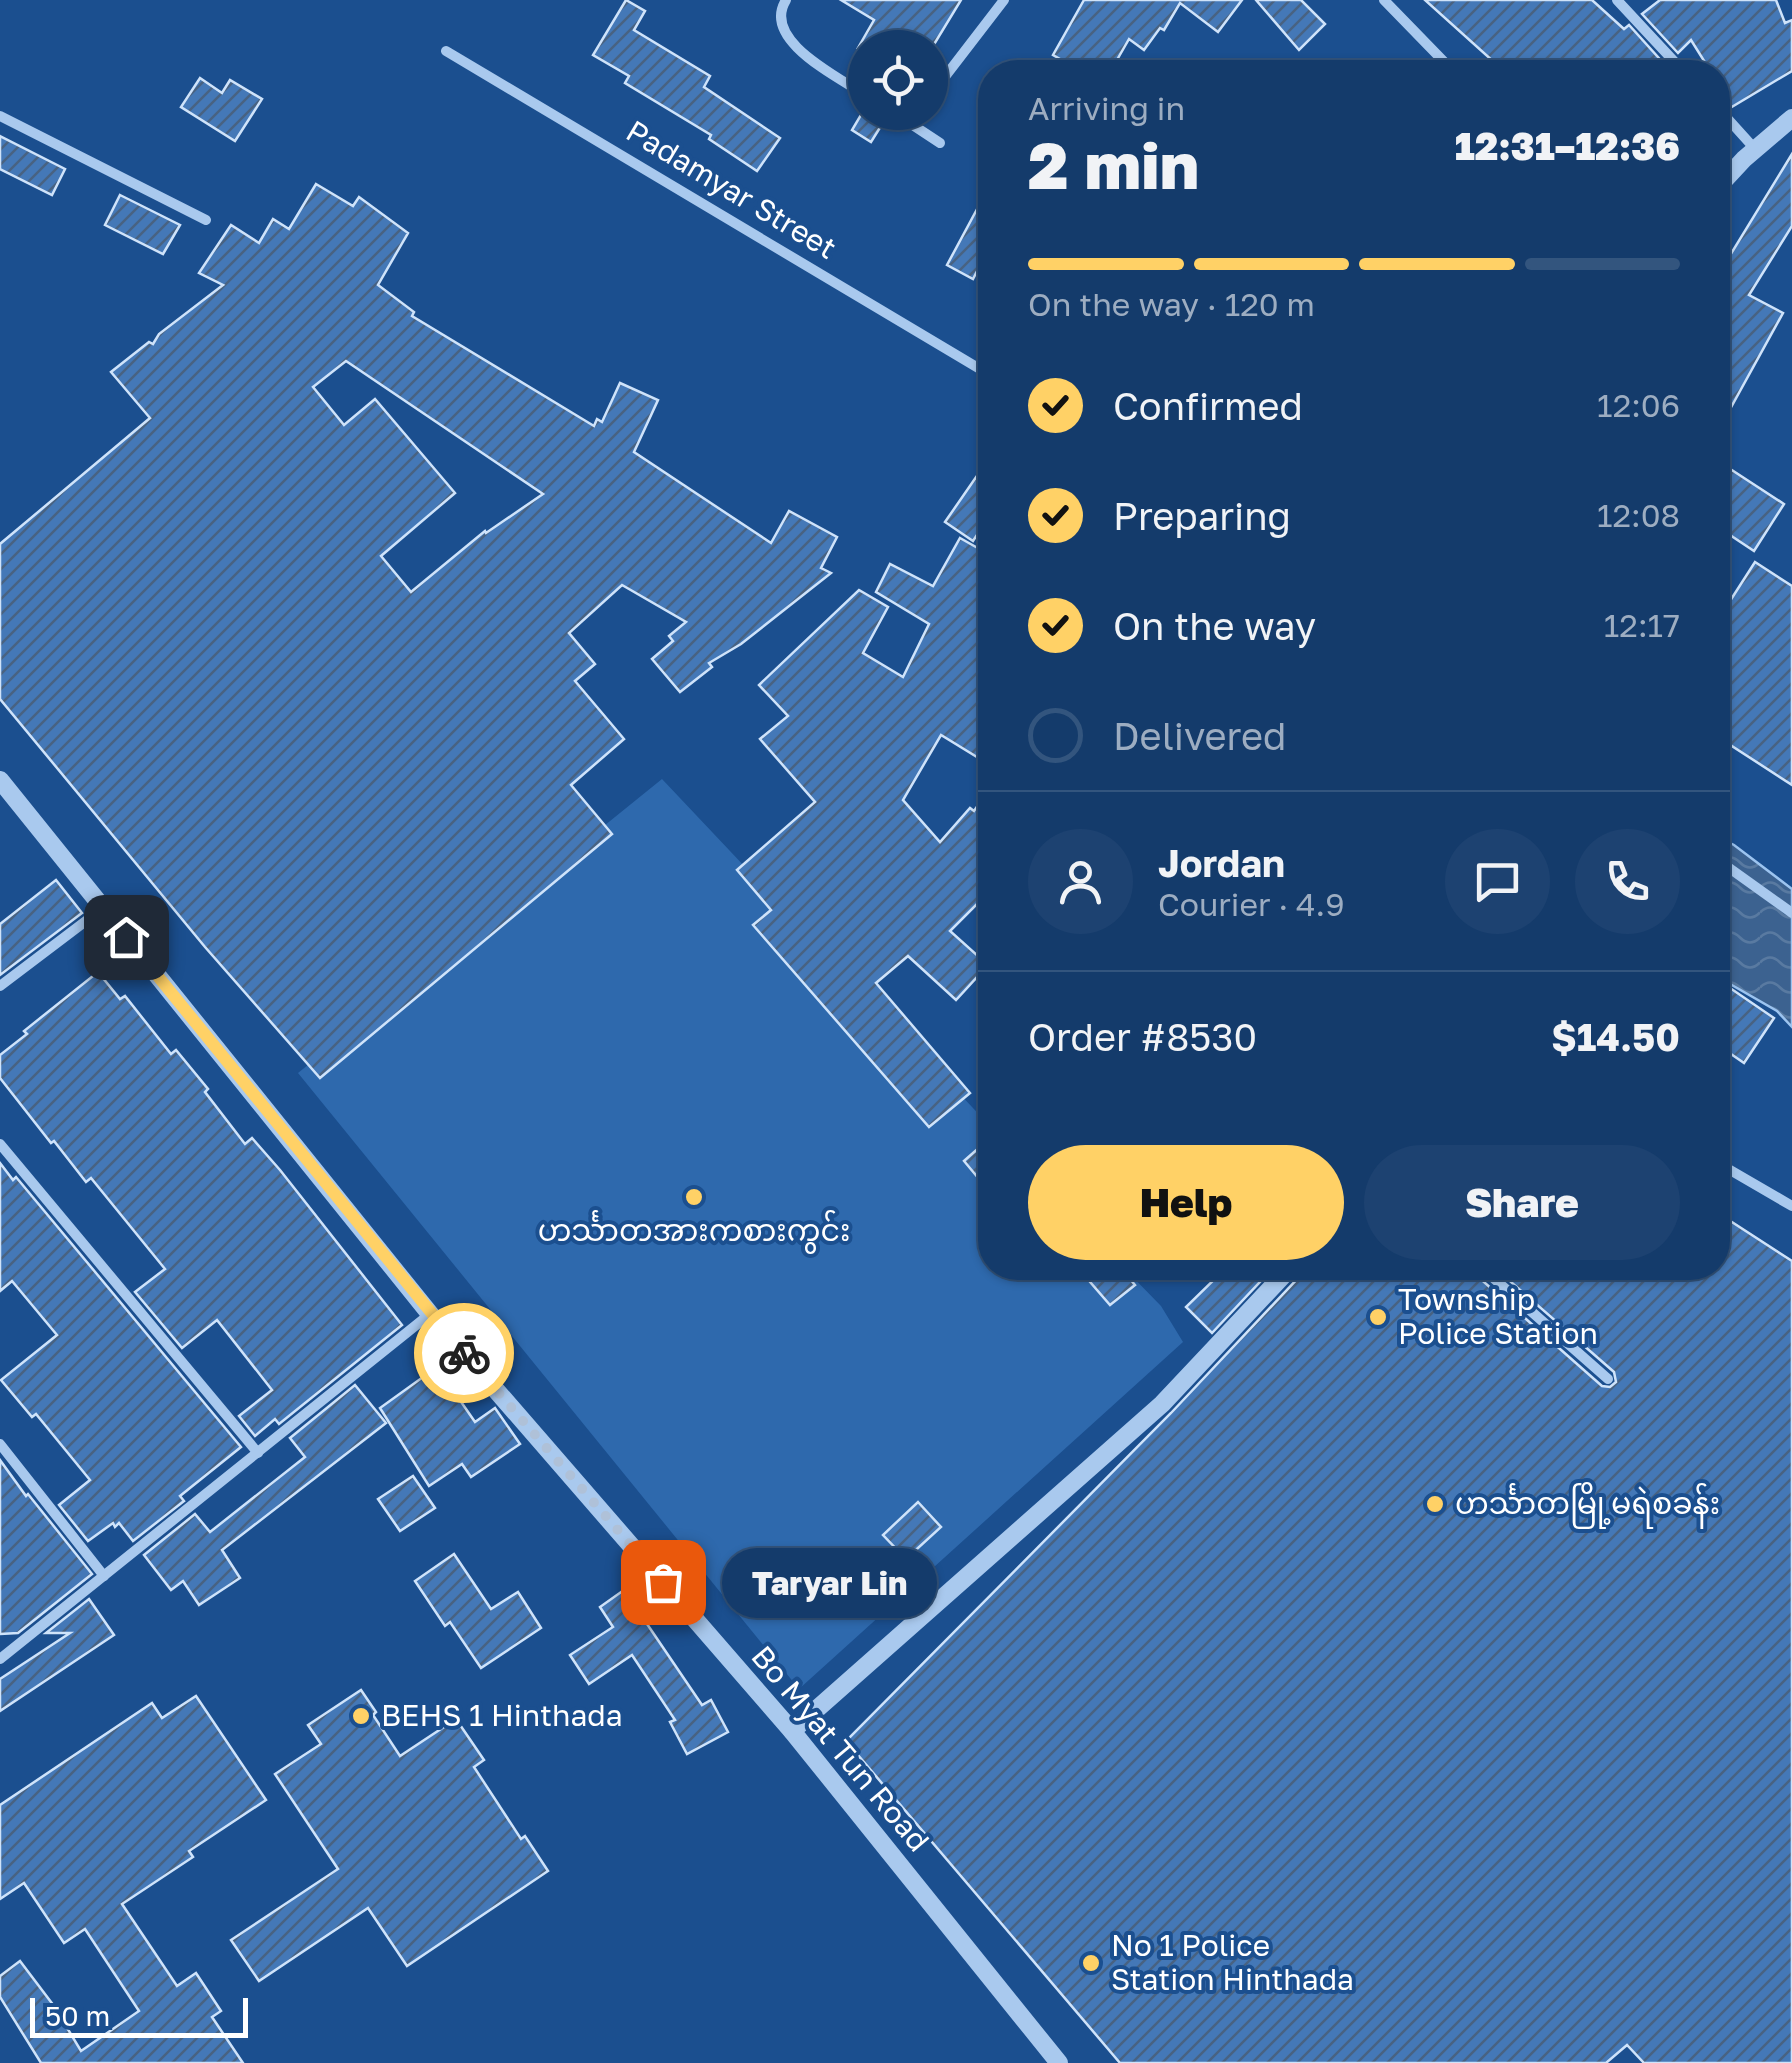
<!DOCTYPE html>
<meta charset="utf-8">
<style>
:root{--surface:#143b6b;--page:#1d4271;--text:#f1f3f6;--muted:#9dadc1;--line:#33557e;--accent:#ffd166}
body{margin:0;font-family:"Golos Text","Noto Sans Myanmar",sans-serif;background:var(--page);color:var(--text);height:100vh;display:flex;flex-direction:column;font-size:38px;white-space:nowrap}
*{box-sizing:border-box;margin:0}
p{font-size:32px;color:var(--muted)}
.icon{flex:none;width:55px;height:55px;fill:none;stroke:currentColor;stroke-width:2;stroke-linecap:round;stroke-linejoin:round}
.map{position:relative;flex:1;overflow:hidden}
.panel{position:absolute;left:978px;top:60px;width:752px;height:1220px;display:flex;flex-direction:column;background:var(--surface);border-radius:40px;box-shadow:0 2px 8px #0004,0 0 0 2px var(--line)}
.panel>*{flex:none}
.fabs{position:absolute;left:848px;top:30px;display:grid;gap:20px}
.fabs a{display:grid;place-items:center;width:100px;height:100px;border-radius:50%;background:var(--surface);box-shadow:0 2px 8px #0004,0 0 0 2px var(--line);font-size:50px}
.scale{position:absolute;left:30px;bottom:25px;width:218px;box-sizing:border-box;padding-left:10px;border:5px solid #fff;border-top:0;font-size:28px;line-height:35px;white-space:nowrap;color:#fff;-webkit-text-stroke:8px #1b4f8f;paint-order:stroke}
.pin{position:absolute;display:grid;place-items:center;width:85px;height:85px;color:#fff;margin:-42px;border-radius:20px;box-shadow:0 5px 15px #0006}
.courier{position:absolute;display:grid;place-items:center;width:100px;height:100px;margin:-50px;border:8px solid #ffd166;border-radius:50%;background:#fff;color:#222;box-shadow:0 2px 12px #0007}
.bubble{position:absolute;height:70px;border-radius:35px;background:var(--surface);box-shadow:0 2px 8px #0004,0 0 0 2px var(--line);font-size:32px;font-weight:800;line-height:70px;text-align:center}
.summary em{font-style:normal;font-weight:800}
.summary div{display:flex;flex-direction:column-reverse}
.summary{display:flex;align-items:center;justify-content:space-between;height:170px;padding:0 50px}
h1{font-size:65px;font-weight:800;line-height:75px}
.bar{display:grid;grid-template-columns:repeat(4,1fr);gap:15px 10px;align-content:center;height:120px;padding:0 50px}
.bar i{height:12px;border-radius:8px;background:var(--line)}
.bar .active{background:var(--accent)}
.bar p{grid-column:span 4}
.line{display:flex;align-items:center;gap:25px;padding:0 50px;border-top:2px solid var(--line)}
.line div{flex:1}
.round{display:grid;place-items:center;flex:none;width:105px;height:105px;border-radius:52px;background:var(--page)}
ol{padding:0 50px;list-style:none}
li{display:flex;align-items:center;gap:30px;height:110px}
li p{margin-inline-start:auto}
li .icon{padding:10px;border-radius:50%;background:var(--accent);color:#111;stroke-width:4}
li:last-child{color:var(--muted)}
li i{width:55px;height:55px;border:5px solid var(--line);border-radius:50%}
.cta{display:flex;gap:20px;margin-top:auto;padding:20px 50px}
.cta a{flex:1;height:115px;border-radius:60px;background:var(--accent);color:#111;font-size:40px;font-weight:800;line-height:115px;text-align:center}
.cta a+a{background:var(--page);color:var(--text)}
.map>svg:first-child{display:block}
.park{fill:#2e69ad}
.water{fill:url(#water-waves);stroke:#9cc4f0;stroke-width:2.5}
.building{fill:url(#building-hatch);stroke:#cfe3fa;stroke-width:2.5;fill-rule:evenodd}
.lines{fill:none;stroke-linecap:round;stroke-linejoin:round}
.minor{stroke:#a9c9ee;stroke-width:10}
.tertiary{stroke:#a9c9ee;stroke-width:18}
.done{stroke:#afc1d8;stroke-width:10;stroke-dasharray:0 18}
.route{stroke:#ffd166;stroke-width:12}
.poi-dot{fill:#ffd166;stroke:#1b4f8f;stroke-width:4}
.labels{text-anchor:middle;stroke-width:8;stroke-linejoin:round;paint-order:stroke}
.street-label{font-size:30px;fill:#fff;stroke:#1b4f8f}
.poi-label{font-size:30px;fill:#fff;stroke:#1b4f8f;text-anchor:start}
</style>
<div class="map">
<svg width="1792" height="2063" viewBox="0 0 1792 2063">
<defs>
<pattern id="water-waves" width="16" height="10" patternUnits="userSpaceOnUse" patternTransform="scale(2.5)"><rect width="16" height="10" fill="#3c6290"/><path d="M0 5q4-4 8 0t8 0" fill="none" stroke="#597aa1"/></pattern>
<pattern id="building-hatch" width="6" height="6" patternUnits="userSpaceOnUse" patternTransform="scale(2.5)"><rect width="6" height="6" fill="#4478b7"/><path d="M-1 1l2-2M0 6l6-6M5 7l2-2" fill="none" stroke="#486282"/></pattern>
</defs>
<rect width="100%" height="100%" fill="#1b4f8f"/>
<!-- park -->
<polygon class="park" points="662,779 990,1126 990,1268 1124,1268 1161,1306 1183,1342 799,1689 298,1073"/>
<!-- water -->
<polygon class="water" points="1718,837 1734,845 1792,889 1792,1027 1777,1011 1718,977"/>
<!-- building -->
<g class="building">
<polygon points="626,0 645,11 634,30 710,76 704,87 780,138 757,171 709,139 711,135 625,83 629,76 593,55"/>
<polygon points="841,0 961,0 930,51 930,46 915,48 898,37 892,48 858,48 874,20"/>
<polygon points="1084,0 1242,0 1218,32 1180,3 1164,30 1160,28 1144,50 1129,39 1110,72 1083,72 1053,55"/>
<polygon points="1256,0 1301,0 1325,24 1299,50"/>
<polygon points="1425,0 1592,0 1624,29 1629,25 1666,66 1660,72 1505,72"/>
<polygon points="1660,0 1776,0 1785,23 1792,20 1792,71 1730,108 1718,99 1718,72 1711,72 1691,40 1678,53 1642,14"/>
<polygon points="200,78 222,93 230,80 262,99 235,141 181,107"/>
<polygon points="865,108 865,112 878,112 886,118 871,142 852,130"/>
<polygon points="0,136 65,169 52,195 0,169"/>
<polygon points="1792,154 1792,226 1749,295 1783,313 1718,431 1718,275"/>
<path d="M316,184L353,206L359,197L408,233L378,285L414,312L412,316L594,426L597,419L602,422L620,383L658,400L634,452L771,543L789,511L837,537L821,568L831,573L741,644L709,663L712,667L680,692L652,659L673,641L669,636L686,622L622,585L569,633L595,664L575,681L624,739L571,785L612,834L320,1078L205,947L0,699V544L150,418L111,372L149,342L153,344L159,334L223,285L199,273L231,225L259,243L273,219L289,229ZM346,361L543,494L486,533L485,531L411,592L381,556L455,493L375,399L344,425L313,387Z"/>
<polygon points="990,185 990,246 973,279 947,265"/>
<polygon points="120,195 180,225 163,254 105,225"/>
<polygon points="990,457 990,515 973,541 945,522"/>
<polygon points="1718,461 1784,504 1754,551 1718,527"/>
<polygon points="960,538 990,555 990,765 941,735 903,800 940,842 970,808 974,811 990,788 990,891 950,931 988,965 956,1000 908,956 876,983 970,1093 929,1127 753,925 771,910 737,870 815,802 760,739 788,716 759,685 859,590 888,607 863,653 903,677 929,624 876,592 890,564 933,586"/>
<polygon points="1755,562 1792,586 1792,785 1718,737 1718,593 1730,601"/>
<polygon points="56,880 82,913 0,975 0,924"/>
<polygon points="98,972 120,999 125,996 171,1054 176,1050 208,1089 205,1092 245,1144 252,1138 280,1170 402,1325 279,1424 275,1419 255,1436 239,1416 272,1390 217,1320 182,1348 135,1292 165,1269 91,1178 86,1182 54,1141 51,1143 0,1078 0,1055 27,1034 24,1031"/>
<polygon points="1730,988 1774,1018 1744,1063 1718,1045 1718,1006"/>
<polygon points="990,1138 990,1192 964,1161"/>
<polygon points="0,1163 13,1180 16,1177 241,1447 180,1496 184,1501 133,1541 119,1523 115,1527 113,1523 88,1541 59,1505 90,1480 36,1414 32,1417 1,1380 57,1335 12,1281 0,1291"/>
<polygon points="1718,1213 1792,1261 1792,2063 1644,2063 1627,2045 1606,2063 1120,2063 846,1741 1171,1413 1299,1277 1302,1268 1473,1268 1476,1275 1602,1386 1610,1387 1616,1382 1614,1372 1495,1268 1718,1268"/>
<polygon points="1078,1268 1121,1268 1135,1285 1110,1305"/>
<polygon points="1226,1268 1273,1268 1212,1333 1186,1307"/>
<polygon points="437,1367 475,1422 495,1408 520,1444 471,1477 462,1464 429,1486 380,1408"/>
<polygon points="355,1385 386,1423 222,1550 240,1578 199,1605 183,1581 171,1590 144,1555 195,1514 210,1532 305,1457 290,1438"/>
<polygon points="0,1460 26,1496 28,1494 92,1574 18,1633 0,1634"/>
<polygon points="413,1476 435,1508 400,1531 378,1499"/>
<polygon points="918,1502 941,1527 906,1559 883,1535"/>
<polygon points="454,1554 491,1609 518,1592 541,1628 481,1668 450,1622 445,1626 415,1581"/>
<polygon points="624,1590 702,1705 711,1700 728,1732 687,1754 670,1722 675,1720 632,1655 589,1684 570,1655 613,1627 600,1607"/>
<polygon points="89,1599 114,1635 0,1711 0,1679 70,1633 46,1633"/>
<polygon points="361,1690 376,1712 373,1715 400,1756 456,1719 484,1760 474,1767 521,1839 525,1836 548,1871 407,1966 368,1908 259,1981 231,1940 338,1869 275,1774 321,1744 308,1725"/>
<polygon points="196,1696 266,1800 189,1851 193,1857 122,1904 177,1986 196,1973 221,2011 212,2017 243,2063 41,2063 0,1997 0,1976 20,1961 54,2006 81,2051 139,2011 85,1929 64,1943 24,1883 0,1899 0,1805 152,1703 162,1718"/>
</g>
<g class="lines">
<!-- minor -->
<g class="minor">
<path d="M786,0C761,40 837,76 865,95"/>
<polyline points="1384,0 1454,72"/>
<polyline points="1617,0 1684,72"/>
<polyline points="446,51 990,375"/>
<polyline points="930,83 944,78 1004,0"/>
<polyline points="1718,108 1755,149"/>
<polyline points="893,112 940,143"/>
<polyline points="0,116 206,220"/>
<polyline points="1718,860 1792,913"/>
<polyline points="0,986 103,908"/>
<polyline points="0,1144 258,1453"/>
<polyline points="1718,1163 1792,1206"/>
<polyline points="1482,1268 1608,1379"/>
<polyline points="0,1444 104,1576"/>
<polyline points="0,1659 430,1314"/>
</g>
<!-- tertiary -->
<g class="tertiary">
<polyline points="1718,187 1744,159 1792,118"/>
<polyline points="0,780 430,1314 792,1731 1059,2063"/>
<polyline points="792,1731 1162,1404 1290,1268"/>
</g>
</g>
<g class="lines">
<!-- done -->
<polyline class="done" points="464,1353 663,1582"/>
<!-- route -->
<polyline class="route" points="126,937 464,1353"/>
</g>
<!-- markers -->
<g class="poi-dot">
<circle cx="694" cy="1197" r="10"/>
<circle cx="1378" cy="1317" r="10"/>
<circle cx="1435" cy="1504" r="10"/>
<circle cx="361" cy="1716" r="10"/>
<circle cx="1091" cy="1963" r="10"/>
</g>
<g class="labels">
<!-- street labels -->
<g class="street-label">
<text transform="translate(731 190) rotate(31)" y="10">Padamyar Street</text>
<text transform="translate(840 1749) rotate(50)" y="10">Bo Myat Tun Road</text>
</g>
<!-- poi labels -->
<g class="poi-label">
<text x="694" y="1241" text-anchor="middle">ဟင်္သာတအားကစားကွင်း</text>
<text x="1398" y="1310">Township<tspan x="1398" dy="34">Police Station</tspan></text>
<text x="1455" y="1514">ဟင်္သာတမြို့မရဲစခန်း</text>
<text x="381" y="1726">BEHS 1 Hinthada</text>
<text x="1111" y="1956">No 1 Police<tspan x="1111" dy="34">Station Hinthada</tspan></text>
</g>
</g>
</svg>
<div class="fabs">
<a><svg class="icon" aria-label="locate" viewBox="0 0 24 24"><circle cx="12" cy="12" r="6"/><path d="M12 2v4M12 18v4M2 12h4M18 12h4"/></svg></a>
</div>
<div class="scale">50 m</div>
<div class="pin" style="left:663px;top:1582px;background:#ea580c"><svg class="icon" aria-label="bag" viewBox="0 0 24 24"><path d="M5 8h14l-1 12H6zM9 8a3 3 0 0 1 6 0"/></svg></div>
<div class="pin" style="left:126px;top:937px;background:#1f2937"><svg class="icon" aria-label="home" viewBox="0 0 24 24"><path d="M3 11l9-7 9 7M6 9v11h12V9"/></svg></div>
<div class="courier" style="left:464px;top:1353px"><svg class="icon" aria-label="bike" viewBox="0 0 24 24"><circle cx="6" cy="16" r="4"/><circle cx="18" cy="16" r="4"/><path d="M6 16l4-8h5l3 8M10 8l3 8H6M13 5h3"/></svg></div>
<div class="bubble" style="left:722px;top:1548px;width:215px">Taryar Lin</div>
<section class="panel">
<div class="summary"><div><h1>2 min</h1><p>Arriving in</p></div><em>12:31–12:36</em></div>
<div class="bar"><i class="active"></i><i class="active"></i><i class="active"></i><i></i><p>On the way · 120 m</p></div>
<ol>
<li><svg class="icon" aria-label="check" viewBox="0 0 24 24"><path d="M5 12l5 5 9-10"/></svg>Confirmed<p>12:06</p></li>
<li><svg class="icon" aria-label="check" viewBox="0 0 24 24"><path d="M5 12l5 5 9-10"/></svg>Preparing<p>12:08</p></li>
<li><svg class="icon" aria-label="check" viewBox="0 0 24 24"><path d="M5 12l5 5 9-10"/></svg>On the way<p>12:17</p></li>
<li><i></i>Delivered</li>
</ol>
<div class="line" style="height:180px"><a class="round"><svg class="icon" aria-label="person" viewBox="0 0 24 24"><circle cx="12" cy="8" r="4"/><path d="M4 21q1-7 8-7t8 7"/></svg></a><div><b>Jordan</b><p>Courier · 4.9</p></div><a class="round"><svg class="icon" aria-label="chat" viewBox="0 0 24 24"><path d="M4 5h16v11H9l-5 4z"/></svg></a><a class="round"><svg class="icon" aria-label="phone" viewBox="0 0 24 24"><path d="M5 4h4l2 5-3 2q2 4 5 5l2-3 5 2v4C11 20 4 13 5 4z"/></svg></a></div>
<div class="line" style="height:130px"><div>Order #8530</div><b>$14.50</b></div>
<div class="cta"><a>Help</a><a>Share</a></div>
</section>
</div>
